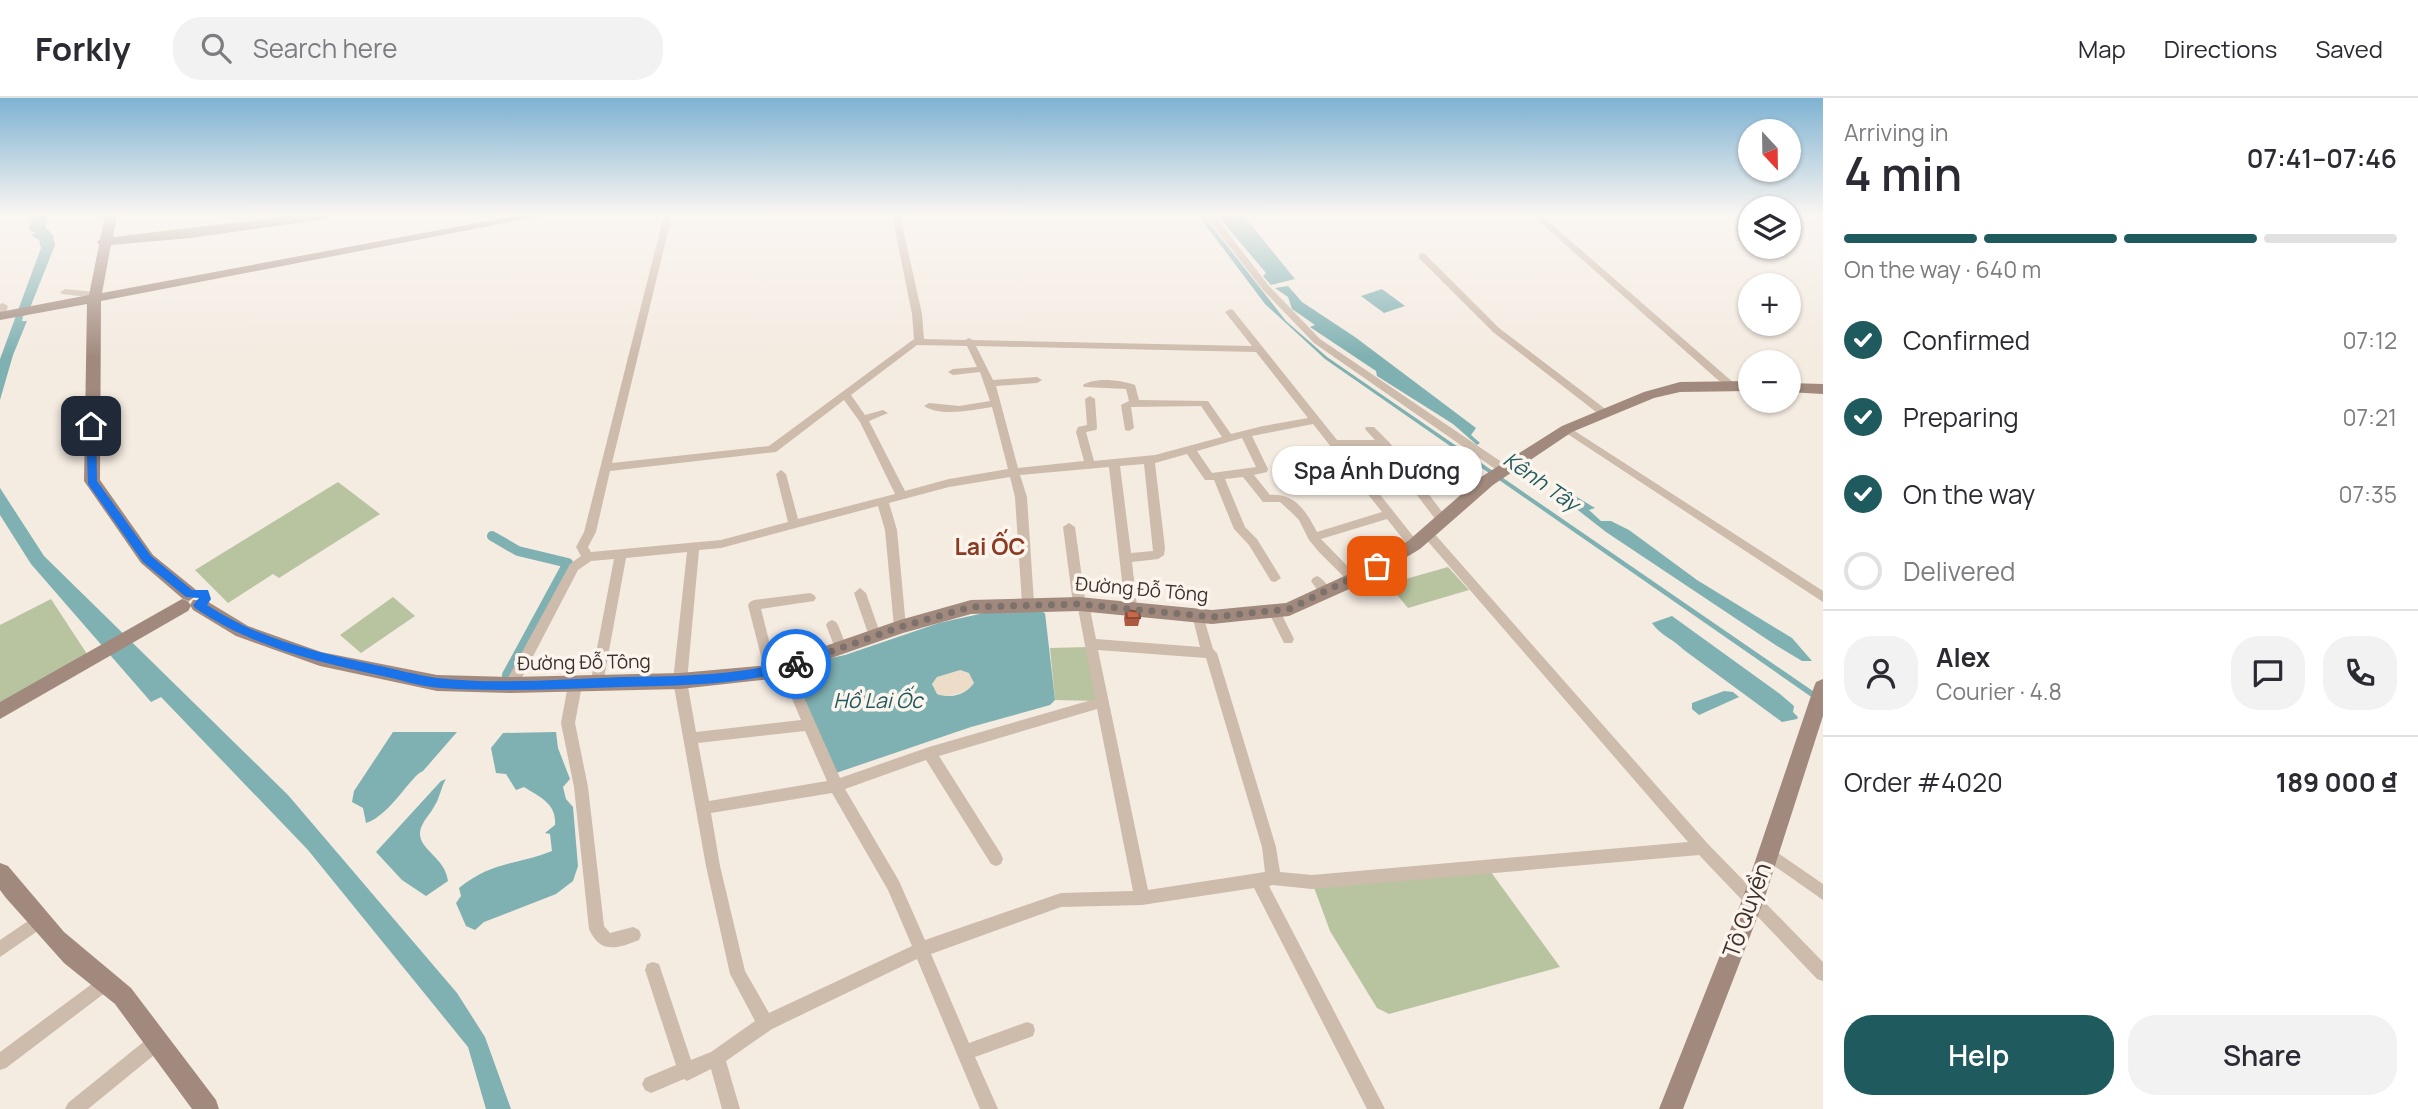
<!DOCTYPE html>
<meta charset="utf-8">
<style>
:root{--surface:#fff;--page:#f2f2f3;--text:#2b2b33;--muted:#7c7c81;--line:#e1e1e2;--accent:#1f5a5e}
body{margin:0;font-family:Manrope,sans-serif;background:var(--page);color:var(--text);height:100vh;display:flex;flex-direction:column;font-size:26px;white-space:nowrap}
*{box-sizing:border-box;margin:0}
p{font-size:23px;color:var(--muted)}
.icon{flex:none;width:38px;height:38px;fill:none;stroke:currentColor;stroke-width:2;stroke-linecap:round;stroke-linejoin:round}
.map{position:relative;flex:1;overflow:hidden}
.drawer{display:flex;flex-direction:column;background:var(--surface);width:595px}
.drawer>*{flex:none}
.needle{width:46px;rotate:158deg}
.fabs{position:absolute;left:1738px;top:21px;display:grid;gap:14px}
.fabs a{display:grid;place-items:center;width:63px;height:63px;border-radius:50%;background:var(--surface);box-shadow:0 2px 5px #0004;font-size:35px}
.pin{position:absolute;display:grid;place-items:center;width:60px;height:60px;color:#fff;margin:-30px;border-radius:14px;box-shadow:0 4px 10px #0006}
.courier{position:absolute;display:grid;place-items:center;width:70px;height:70px;margin:-35px;border:5px solid #1a73e8;border-radius:50%;background:#fff;color:#222;box-shadow:0 2px 9px #0007}
.bubble{position:absolute;height:49px;border-radius:24px;background:var(--surface);box-shadow:0 2px 5px #0004;font-size:23px;font-weight:600;line-height:49px;text-align:center}
.overview em{font-style:normal;font-weight:600}
.overview div{display:flex;flex-direction:column-reverse}
.overview{display:flex;align-items:center;justify-content:space-between;height:119px;padding:0 21px}
h1{font-size:46px;font-weight:600;line-height:52px}
.bar{display:grid;grid-template-columns:repeat(4,1fr);gap:10px 7px;align-content:center;height:84px;padding:0 21px}
.bar i{height:9px;border-radius:5px;background:var(--line)}
.bar .on{background:var(--accent)}
.bar p{grid-column:span 4}
.line{display:flex;align-items:center;gap:18px;padding:0 21px;border-top:2px solid var(--line)}
.line div{flex:1}
.round{display:grid;place-items:center;flex:none;width:74px;height:74px;border-radius:28px;background:var(--page)}
ol{padding:0 21px;list-style:none}
li{display:flex;align-items:center;gap:21px;height:77px}
li p{margin-inline-start:auto}
li .icon{padding:7px;border-radius:50%;background:var(--accent);color:#fff;stroke-width:4}
li:last-child{color:var(--muted)}
li i{width:38px;height:38px;border:4px solid var(--line);border-radius:50%}
.primary-button{display:flex;gap:14px;margin-top:auto;padding:14px 21px}
.primary-button a{flex:1;height:80px;border-radius:28px;background:var(--accent);color:#fff;font-size:28px;font-weight:600;line-height:80px;text-align:center}
.primary-button a+a{background:var(--page);color:var(--text)}
header{display:flex;align-items:center;gap:42px;box-sizing:border-box;height:98px;padding:0 35px;background:var(--surface);border-bottom:2px solid var(--line)}
header strong{font-size:33px}
nav{display:flex;gap:38px;margin-inline-start:auto;font-size:24px}
.search{width:490px;height:63px;background:var(--page);display:flex;align-items:center;gap:18px;box-sizing:border-box;padding:0 24px;border-radius:28px;color:var(--muted);font-size:26px}
main{display:flex;flex:1;min-height:0}
.map>svg:first-child{display:block}
.green{fill:#b8c4a0}
.plaza{fill:#ecdcc8}
.water{fill:#7fb0b2;fill-rule:evenodd}
.lines{fill:none;stroke-linecap:round;stroke-linejoin:round}
.canal{stroke:#7fb0b2;stroke-width:10}
.street{fill:#cdbbac;fill-rule:evenodd}
.secondary{fill:#a18a7d;fill-rule:evenodd}
.wall{fill:#ac5a40}
.building{fill:#c8694b;stroke:#8c4a34;stroke-width:2}
.route{fill:#1a73e8}
.done{stroke:#7c716b;stroke-width:7;stroke-dasharray:0 12.6}
.labels{text-anchor:middle;stroke-width:7;stroke-linejoin:round;paint-order:stroke}
.street-label{font-size:19px;fill:#3b302b;stroke:#fbf5ee}
.water-label{font-size:21px;font-style:italic;fill:#1f5a5e;stroke:#fbf5ee}
.quarter-label{font-size:23px;font-weight:bold;fill:#8c3b22;stroke:#fbf5ee}
.near-street-label{font-size:23px;fill:#3b302b;stroke:#fbf5ee}
</style>
<header>
<strong>Forkly</strong>
<div class="search"><svg class="icon" aria-label="search" viewBox="0 0 24 24"><circle cx="10" cy="10" r="6"/><path d="M15 15l6 6"/></svg>Search here</div>
<nav><a>Map</a><a>Directions</a><a>Saved</a></nav>
</header>
<main>
<div class="map">
<svg width="1823" height="1011" viewBox="0 0 1823 1011">
<rect width="100%" height="100%" fill="#f4ebe1"/>
<!-- green -->
<g class="green">
<polygon points="338,384 380,416 279,480 273,476 228,505 195,472"/>
<polygon points="1448,469 1469,492 1408,510 1388,486"/>
<polygon points="393,499 415,518 361,555 340,537"/>
<polygon points="51,501 87,556 0,606 0,527"/>
<polygon points="1088,549 1096,603 1055,602 1050,550"/>
<polygon points="1488,770 1560,869 1389,916 1377,910 1330,833 1312,784"/>
</g>
<!-- plaza -->
<polygon class="plaza" points="959,572 969,575 974,585 969,592 947,599 937,596 932,586 937,579"/>
<!-- water -->
<g class="water">
<polygon points="33,117 46,117 46,130 53,137 55,147 28,215 23,218 22,223 27,223 13,257 0,302 0,261 41,150 39,142 31,137 35,135 29,132"/>
<polygon points="1198,117 1203,117 1286,223 1327,259 1823,600 1823,607 1325,261 1265,206"/>
<polygon points="1217,117 1243,117 1295,181 1271,187 1263,178 1266,175"/>
<polygon points="1288,188 1302,204 1355,239 1476,330 1471,337 1480,345 1477,347 1453,326 1377,278 1376,273 1310,229 1315,227 1292,211 1288,199 1275,190"/>
<polygon points="1382,191 1405,208 1384,215 1361,198"/>
<polygon points="0,390 44,458 288,697 457,895 485,939 511,1011 486,1011 468,949 308,752 161,599 151,604 31,466 0,417"/>
<polygon points="1567,393 1595,410 1589,412 1601,423 1611,423 1629,432 1697,482 1792,540 1812,563 1802,563 1777,548 1606,434 1565,402"/>
<path d="M1037,512L1045,515L1055,602L1050,607L971,629L836,675L790,569L845,557L939,525L984,515ZM960,572L969,575L974,585C966,597 950,601 937,596L932,586L937,579Z"/>
<path d="M1672,518L1780,596L1794,608L1793,614L1798,619L1797,621L1782,624L1684,552C1673,541 1660,537 1652,525Z"/>
<polygon points="1724,593 1733,594 1739,599 1699,617 1692,611 1692,605"/>
<path d="M393,634H457L423,673C411,677 391,717 366,725L363,710L352,704L354,693Z"/>
<path d="M556,634L558,650L570,681L563,689L566,701L573,709L578,768L573,783L556,796L484,824L475,832L466,828L456,805L461,798L459,790C492,763 517,767 552,753L550,736L545,735L555,727C557,706 540,699 524,689L516,692L506,676L496,675L491,650L503,635Z"/>
<path d="M446,681C441,689 440,699 435,707C428,721 413,730 424,747C434,760 445,765 448,783L426,798L402,782L376,754L441,683Z"/>
</g>
<g class="lines">
<!-- canal -->
<polyline class="canal" points="492,438 518,453 568,465 507,577"/>
<!-- street -->
<g class="street">
<path d="M664,117H672L612,365L769,348L914,241L912,216L892,117H900L922,216L924,241L965,242L969,240L973,242L1252,248L1225,214L1230,211L1233,212L1337,342H1375L1365,331L1366,329H1374L1389,344L1413,375L1442,372L1443,375L1442,378L1418,382L1449,423L1443,427L1439,426L1407,384L1374,389L1420,447L1414,451L1410,450L1387,421L1321,441L1357,478L1359,481L1353,486L1349,484L1319,454L1309,442L1299,422L1291,414L1280,404H1263L1243,379L1225,381L1245,429L1257,441L1281,480L1275,484L1271,483L1249,447L1234,431L1214,382H1205L1187,356L1155,365L1165,450L1164,457L1158,461L1132,464L1137,509L1135,512H1127L1125,509L1109,369L1020,377L1027,399L1034,505L1032,508H1024L1022,505L1015,399L1010,379L949,389L889,405L897,432L906,529L904,532H896L894,529L885,432L878,408L721,450L699,452L687,583L696,634L801,622L779,570L780,566H790L791,570L840,680L929,649L1095,601L1078,510L1073,506L1063,429L1069,425L1075,429L1085,502L1089,506L1096,541L1200,549L1192,517L1194,514H1202L1213,551L1217,555L1276,749L1280,774L1312,777L1688,744L1424,439L1422,436L1424,433H1432L1707,745L1823,864V883L1817,881L1699,757L1312,791L1273,787L1269,788L1385,1011H1367L1254,790L1142,807L1061,809L931,856L969,945L1027,924L1033,926L1035,932L1033,938L975,959L998,1011H980L917,861L772,931L726,963L740,1011H722L711,971L687,983L684,981L651,995L645,992L642,986L645,980L676,967L645,872L647,866L653,864L659,866L691,962L711,954L755,923L730,876L706,768L673,583L687,454L626,460L602,591L597,592L592,591L590,587L614,461L591,463L578,472L516,591L511,592L506,591L504,587L570,466L581,458L576,449L584,434ZM917,247L967,248L977,269L953,271L948,274L953,277L980,274L990,303L959,308L929,305L924,308C940,319 973,312 992,309L1008,371L949,381L905,393L869,323L888,315L883,312L865,317L851,297ZM976,248L1256,254L1308,320L1263,328L1231,336L1208,303L1139,302L1135,287C1121,282 1095,279 1083,287L1084,289L1126,291L1129,303L1121,307L1125,332L1129,333L1134,330L1131,309L1201,308L1222,339L1155,357L1094,363L1086,334L1096,332L1097,330L1095,301L1090,298L1085,301L1087,327L1078,329L1076,334L1084,363L1018,370L996,288L1037,285L1042,282L1037,279L993,282ZM844,302L860,324L895,396L798,421L786,376L781,372L776,376L788,424L721,442L591,454L588,449L596,434L610,373L776,354ZM1313,326L1354,378L1305,388L1303,391L1305,394L1309,395L1359,385L1382,414L1317,434C1306,413 1295,395 1270,397L1254,377L1267,374L1268,371L1252,338ZM1242,340L1256,369L1212,375L1197,353ZM1343,350H1382L1402,377L1369,382ZM1144,366L1153,453L1131,455L1120,368ZM1098,552L1206,560L1262,749L1265,774L1148,792ZM1097,611L1133,793L1061,795L925,842L899,783L845,691L926,662L991,766L996,768L1001,766L1003,761L1001,756L939,658ZM805,633L827,683L709,703L698,645ZM832,695L888,792L912,848L769,915L745,873L720,768L711,715Z"/>
<polygon points="1205,117 1214,117 1269,188 1320,241 1509,369 1510,372 1509,375 1501,375 1314,245 1263,192"/>
<polygon points="1532,117 1541,117 1735,286 1735,290 1727,290"/>
<polygon points="1422,155 1425,156 1499,230 1608,313 1608,317 1600,317 1493,234 1419,160 1419,156"/>
<polygon points="65,191 95,194 100,197 95,200 62,196 60,194"/>
<polygon points="3,205 8,208 5,218 0,221 0,206"/>
<polygon points="1567,328 1823,493 1823,504 1563,333 1562,331"/>
<path d="M1317,478C1324,481 1328,488 1331,494L1329,497H1321L1311,483L1313,480Z"/>
<polygon points="860,490 866,495 881,538 879,541 871,541 869,538 854,495"/>
<polygon points="810,495 814,497 816,500 814,503 761,511 777,574 776,578 771,579 766,578 748,507 750,504 754,502"/>
<polygon points="1274,508 1278,510 1280,513 1294,541 1292,545 1284,545 1268,513 1270,510"/>
<polygon points="832,522 836,524 838,527 847,550 845,554 837,554 835,550 826,527 828,524"/>
<path d="M575,582L580,583L582,587L575,625L588,689L604,828L610,835L633,829L639,832L641,837L639,842C617,851 600,856 589,831L574,689L561,625L568,587L570,583Z"/>
<polygon points="1768,748 1823,786 1823,802 1763,760 1761,755 1763,750"/>
<polygon points="37,817 42,820 45,825 42,830 0,859 0,842"/>
<polygon points="104,877 110,879 112,885 110,891 6,970 0,972 0,954"/>
<polygon points="158,935 164,937 166,943 164,949 88,1011 65,1011 68,1005 152,937"/>
</g>
<!-- secondary -->
<g class="secondary">
<polygon points="105,117 117,117 113,139 298,117 331,117 325,121 190,140 111,147 102,195 519,117 546,117 101,203 100,382 153,457 195,491 198,496 189,503 183,501 141,465 84,383 87,206 0,222 0,214 89,197 99,147 97,144 100,141"/>
<polygon points="1750,283 1750,293 1680,294 1654,300 1572,334 1493,387 1420,451 1365,484 1289,518 1212,526 1079,513 971,516 903,535 771,581 680,591 511,595 437,593 320,568 236,538 193,512 190,507 193,502 205,502 248,528 321,554 437,577 511,579 680,575 771,567 900,522 971,502 1079,499 1212,512 1286,505 1353,474 1408,443 1481,379 1562,328 1644,294 1680,284"/>
<polygon points="1788,285 1823,286 1823,296 1788,294"/>
<polygon points="182,501 188,503 191,508 188,513 0,621 0,604"/>
<polygon points="1823,581 1823,618 1764,802 1683,1011 1659,1011 1742,802 1814,589 1816,584"/>
<polygon points="0,765 8,768 64,834 131,890 216,1002 219,1011 192,1011 115,906 64,865 6,800 0,792"/>
</g>
</g>
<!-- wall -->
<polygon class="wall" points="1126,512 1140,520 1138,528 1125,528 1124,520"/>
<!-- building -->
<polygon class="building" points="1126,512 1139,514 1140,520 1127,520"/>
<!-- sky -->
<linearGradient id="sky" x2="0" y2="1"><stop stop-color="#7eb2d2"/><stop offset="0.45" stop-color="#faf6f2"/><stop offset="1" stop-color="#faf6f2" stop-opacity="0"/></linearGradient>
<rect width="1823" height="259" fill="url(#sky)"/>
<!-- route -->
<path class="route" d="M91,325L96,328L97,383L151,458L192,492H208L211,501L207,507C258,541 315,554 375,567C395,571 416,577 437,580C498,587 562,581 623,579C680,578 741,578 796,561L802,566L800,569C744,588 681,587 621,589C561,591 501,594 441,590C420,589 399,581 378,577C313,563 251,548 195,510L193,507L199,500L186,499L143,464L88,386L86,328Z"/>
<g class="lines">
<!-- done -->
<polyline class="done" points="796,566 900,529 971,509 1079,506 1212,519 1289,511 1377,468"/>
</g>
<g class="labels">
<!-- street labels -->
<g class="street-label">
<text transform="translate(1142 491) rotate(5)" y="7">Đường Đỗ Tông</text>
<text transform="translate(584 564) rotate(-1)" y="7">Đường Đỗ Tông</text>
</g>
<!-- water labels -->
<g class="water-label">
<text transform="translate(1541 384) rotate(35)" y="7">Kênh Tây</text>
<text x="878" y="610">Hồ Lai Ốc</text>
</g>
<!-- quarter labels -->
<g class="quarter-label">
<text x="990" y="457">Lai ỐC</text>
</g>
<!-- near-street labels -->
<g class="near-street-label">
<text transform="translate(1747 812) rotate(-70)" y="8">Tô Quyền</text>
</g>
</g>
</svg>
<div class="fabs">
<a><svg class="needle" viewBox="-14 -14 28 28"><path d="M0-13l5 13h-10z" fill="#e53935"/><path d="M0 13l5-13h-10z" fill="#7c7c81"/></svg></a>
<a><svg class="icon" aria-label="layers" viewBox="0 0 24 24"><path d="M12 4l9 5-9 5-9-5zM3 14l9 5 9-5"/></svg></a>
<a>+</a>
<a>−</a>
</div>
<div class="pin" style="left:1377px;top:468px;background:#ea580c"><svg class="icon" aria-label="bag" viewBox="0 0 24 24"><path d="M5 8h14l-1 12H6zM9 8a3 3 0 0 1 6 0"/></svg></div>
<div class="pin" style="left:91px;top:328px;background:#1f2937"><svg class="icon" aria-label="home" viewBox="0 0 24 24"><path d="M3 11l9-7 9 7M6 9v11h12V9"/></svg></div>
<div class="courier" style="left:796px;top:566px"><svg class="icon" aria-label="bike" viewBox="0 0 24 24"><circle cx="6" cy="16" r="4"/><circle cx="18" cy="16" r="4"/><path d="M6 16l4-8h5l3 8M10 8l3 8H6M13 5h3"/></svg></div>
<div class="bubble" style="left:1272px;top:348px;width:210px">Spa Ánh Dương</div>
</div>
<section class="drawer">
<div class="overview"><div><h1>4 min</h1><p>Arriving in</p></div><em>07:41–07:46</em></div>
<div class="bar"><i class="on"></i><i class="on"></i><i class="on"></i><i></i><p>On the way · 640 m</p></div>
<ol>
<li><svg class="icon" aria-label="check" viewBox="0 0 24 24"><path d="M5 12l5 5 9-10"/></svg>Confirmed<p>07:12</p></li>
<li><svg class="icon" aria-label="check" viewBox="0 0 24 24"><path d="M5 12l5 5 9-10"/></svg>Preparing<p>07:21</p></li>
<li><svg class="icon" aria-label="check" viewBox="0 0 24 24"><path d="M5 12l5 5 9-10"/></svg>On the way<p>07:35</p></li>
<li><i></i>Delivered</li>
</ol>
<div class="line" style="height:126px"><a class="round"><svg class="icon" aria-label="person" viewBox="0 0 24 24"><circle cx="12" cy="8" r="4"/><path d="M4 21q1-7 8-7t8 7"/></svg></a><div><b>Alex</b><p>Courier · 4.8</p></div><a class="round"><svg class="icon" aria-label="chat" viewBox="0 0 24 24"><path d="M4 5h16v11H9l-5 4z"/></svg></a><a class="round"><svg class="icon" aria-label="phone" viewBox="0 0 24 24"><path d="M5 4h4l2 5-3 2q2 4 5 5l2-3 5 2v4C11 20 4 13 5 4z"/></svg></a></div>
<div class="line" style="height:91px"><div>Order #4020</div><b>189 000 ₫</b></div>
<div class="primary-button"><a>Help</a><a>Share</a></div>
</section>
</main>
